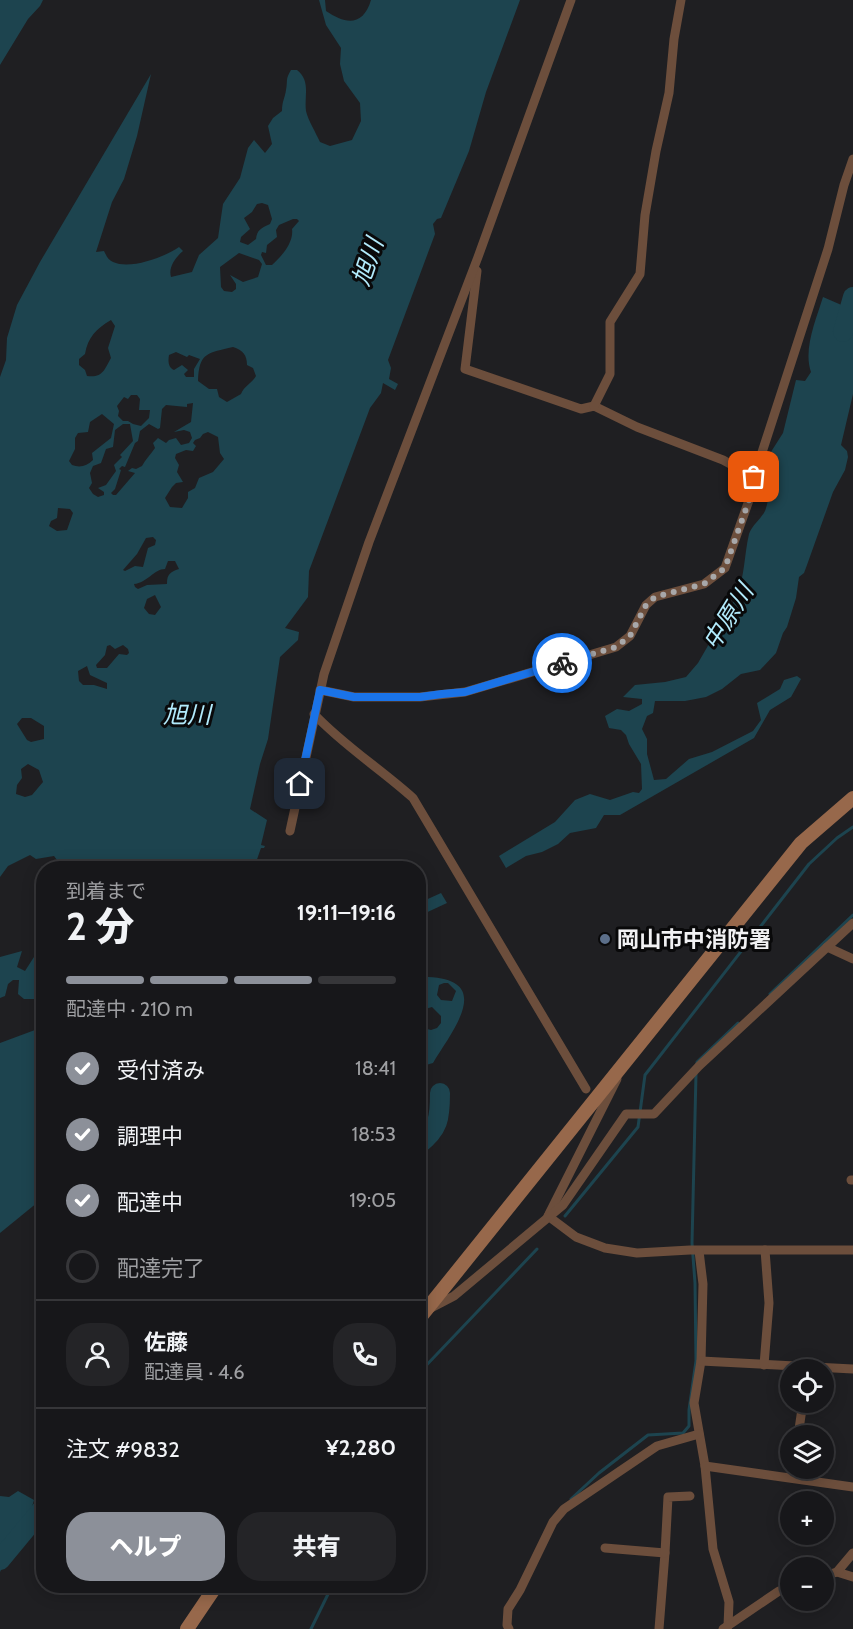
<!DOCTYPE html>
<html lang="ja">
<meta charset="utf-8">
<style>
:root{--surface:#17171a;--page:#242427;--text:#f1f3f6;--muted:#9e9fa2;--line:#363639;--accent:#8c9099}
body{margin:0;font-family:Cabin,"Noto Sans JP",sans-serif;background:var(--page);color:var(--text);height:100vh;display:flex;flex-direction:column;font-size:22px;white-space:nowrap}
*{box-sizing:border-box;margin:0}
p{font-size:20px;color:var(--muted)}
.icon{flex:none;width:33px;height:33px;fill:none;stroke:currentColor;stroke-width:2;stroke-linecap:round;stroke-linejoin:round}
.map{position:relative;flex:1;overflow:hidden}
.sheet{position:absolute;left:36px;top:861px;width:390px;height:732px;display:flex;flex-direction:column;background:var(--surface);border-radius:24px;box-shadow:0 3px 15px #0003,0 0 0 2px var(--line)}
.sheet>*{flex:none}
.tools{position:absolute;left:780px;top:1359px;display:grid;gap:12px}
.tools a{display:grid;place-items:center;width:54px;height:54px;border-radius:50%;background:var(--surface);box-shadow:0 3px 15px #0003,0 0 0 2px var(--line);font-size:30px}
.pin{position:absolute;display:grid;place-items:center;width:51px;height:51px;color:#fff;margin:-26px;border-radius:12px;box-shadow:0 3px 9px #0006}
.courier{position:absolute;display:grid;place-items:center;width:60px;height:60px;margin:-30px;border:4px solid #1a73e8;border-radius:50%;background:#fff;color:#222;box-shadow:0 2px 8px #0007}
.summary em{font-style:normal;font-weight:800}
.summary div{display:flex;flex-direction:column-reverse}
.summary{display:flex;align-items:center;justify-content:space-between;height:102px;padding:0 30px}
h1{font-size:39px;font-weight:800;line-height:45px}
.bar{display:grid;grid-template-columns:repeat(4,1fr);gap:9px 6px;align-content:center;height:72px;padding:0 30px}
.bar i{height:8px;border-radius:4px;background:var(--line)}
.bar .active{background:var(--accent)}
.bar p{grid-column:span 4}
.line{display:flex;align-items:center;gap:15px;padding:0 30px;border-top:2px solid var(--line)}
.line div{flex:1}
.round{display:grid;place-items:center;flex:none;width:63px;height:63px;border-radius:24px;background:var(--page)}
ol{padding:0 30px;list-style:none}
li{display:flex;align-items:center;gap:18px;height:66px}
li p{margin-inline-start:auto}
li .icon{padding:6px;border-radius:50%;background:var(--accent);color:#fff;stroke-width:4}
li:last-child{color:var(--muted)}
li i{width:33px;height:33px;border:3px solid var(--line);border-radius:50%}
.button{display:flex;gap:12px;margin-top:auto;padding:12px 30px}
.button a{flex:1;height:69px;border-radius:24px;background:var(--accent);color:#fff;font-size:24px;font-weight:800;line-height:69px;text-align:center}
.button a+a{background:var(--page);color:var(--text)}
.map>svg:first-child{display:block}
.water{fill:#1d444f;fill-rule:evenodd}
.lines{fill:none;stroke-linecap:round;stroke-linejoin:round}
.stream{stroke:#1d444f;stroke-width:3}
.river{stroke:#1d444f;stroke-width:20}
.street{stroke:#6c4e3c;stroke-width:9}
.secondary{stroke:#97684b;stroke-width:14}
.done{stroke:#a8a8aa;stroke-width:6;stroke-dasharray:0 10.8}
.route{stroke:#1a73e8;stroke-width:8}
.service-dot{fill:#5c6f8a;stroke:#09090a;stroke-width:2}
.labels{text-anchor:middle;stroke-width:6;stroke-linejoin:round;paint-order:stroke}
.poi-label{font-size:22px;font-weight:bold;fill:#f1f1f3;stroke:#09090a;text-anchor:start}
.water-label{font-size:24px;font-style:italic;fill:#b2ebfc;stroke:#09090a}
</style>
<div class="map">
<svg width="853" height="1629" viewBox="0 0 853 1629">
<rect width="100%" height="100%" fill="#1f1f22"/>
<!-- water -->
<g class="water">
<polygon points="0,0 43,0 40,6 28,19 0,65"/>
<path d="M319,0H325L326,11C345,24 363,27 371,0H520L486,92L469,151L441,218L437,219L433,224L435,234L388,360L391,368L389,379L398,384L395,390L383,383L381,393L370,408L309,571L308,597L285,628L299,632L298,640L280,657L268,739L260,764L250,809L267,820L261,845L265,846L264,848H261L254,868H63L54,856L36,859L30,855L8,866L0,877V377L6,360L7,338L17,305L40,262L151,74L137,136L124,179L112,202L96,252L104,251C106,255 108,260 113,262C130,270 165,257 179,247L183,251C176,257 168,267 171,277L192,272L199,255L218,238L223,204L240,178L248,148L254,140L265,153L272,144L268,126L273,118L282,111C282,101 285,98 286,90C288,80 285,80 291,70H297C311,81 304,96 306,111C308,120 316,133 320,142L330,146L352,140L361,121L360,103L344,81L340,64L341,48L326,25ZM262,203L268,205L272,219L270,224C261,228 257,230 256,239L248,245L240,242L241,237L250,229L244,218L252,212L257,204ZM293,219H297L299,221L292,229C294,242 282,256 272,265H266L261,255L262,252L266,253L267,245L277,237L276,230L279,225ZM239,253L259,260L262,264L258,277L243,282L230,275L236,284V289L232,292L224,291L221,287L220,267ZM111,320L115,326L108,348L111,358C104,370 103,378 87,376L85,370L79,365V359L85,354C88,337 96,329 111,320ZM233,347C243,350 247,355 247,365L253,368L256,376C252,383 244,386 241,394L227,402L219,397L217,389H209L198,381C199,352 208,353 233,347ZM176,352L187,357L189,355L200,359L194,369V377H186L184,374L188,370L182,365L174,370C168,367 168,361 169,355ZM131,395H137L140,399L139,410H150L149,418L141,426L133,424L128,421H123L118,416L119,411L117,406L124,397L128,399ZM193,403L191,422L174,432L184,430L190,432L192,438L189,443L181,445L176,438L169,440L166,443L158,438L153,443L155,448C151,454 145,460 142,466L136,469L132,468L128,471L135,473L116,495H113L111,493L115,489L121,470L119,469L122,466L125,467L135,443L138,441L140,431L149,424L158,429L160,428L162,409L166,405L187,407V404ZM102,414L114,424L111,438L92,453L93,460C87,466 80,468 72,465L69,461L75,449V438L78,433L88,432L90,422ZM123,424H130L133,441L120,455L122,457L114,465L116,471L106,485L98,488L104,492V495L98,497L93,494L89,488L92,483L90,473L93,466L101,463L106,449L113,447L115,430ZM208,432L218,437L220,453L224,459L213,472L199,478L195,488L188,492V498L182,508L170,507L165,498L172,487L176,483L183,482L177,472L179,465L175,458L176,454L186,450L193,451L196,446L193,443L195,440L200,438L203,434ZM58,508L70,509L73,513L67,530L57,531L49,526L51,521L57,518ZM153,537L156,540L155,545L148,548L143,567L135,566L125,571L123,570L137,554L146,538ZM168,561H175L179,569C170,572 167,574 167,584L147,585L138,589L135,587L134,584C147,583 154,569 165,569ZM155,595L161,607L155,615L149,614L144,608L147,599ZM110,645L115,649L123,645L128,649L129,653L127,655L119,654L107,668H97L96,665L105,655L107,646ZM87,666L90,675L107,683V689L94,685H83L79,681L78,671ZM22,718H31L44,726V739L31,742L27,740L17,724ZM28,764L39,770L43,782L32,795L25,797L16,794L17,785L22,778L21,769Z"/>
<path d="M823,297L853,310V394L841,445L847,451L848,457L845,470L833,492L807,565L804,573L799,577L796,598L787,627L783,633L776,653L760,670L741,674L722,689L706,697L685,701H655L653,713L647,716L642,729L647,739V754L654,780L666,779L689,759L712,752L753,731L761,720L757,703L780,689L784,680L797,676L801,679L791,697L770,710L754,738L620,815H604L596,828L570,833L558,844L542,852L526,856L506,868L499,856L555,822L575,800L590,794L610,800L633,792L639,793L642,789L641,764L629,744L626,735L621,730L609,728L605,716L617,709L629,711L642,704V699L623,697L635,685L665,682L686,677L698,663L736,597C745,577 744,555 749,534C752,525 761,519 765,511C770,498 769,483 774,470L768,464L769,455L783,433L796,380L805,381L811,372C803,349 816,320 823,297Z"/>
<polygon points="441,893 447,903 419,916 419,903"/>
<polygon points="43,933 43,999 24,999 18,994 19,980 13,980 8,984 5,996 0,998 0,957 22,951 17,967 25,971 41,946"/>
<path d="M428,977C495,980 452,1031 433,1063L426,1065L419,1062L418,978ZM444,983H448L456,991L452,1001L441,1000L437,995L439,985ZM432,1007L441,1016V1023L437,1028L431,1030L420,1027L419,1021L422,1010Z"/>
<polygon points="43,1027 43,1198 0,1233 0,1043"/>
<polygon points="18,1491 34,1500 30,1514 36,1523 8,1556 0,1572 0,1496 9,1497"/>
</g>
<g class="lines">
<!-- stream -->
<g class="stream">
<polyline points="770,994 853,915"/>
<polyline points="697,1064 697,1062 738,1023"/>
<polyline points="565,1216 638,1127 645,1075 809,864 837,838 853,827"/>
<polyline points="418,1374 537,1249"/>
<polyline points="571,1499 599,1473 648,1435 683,1433 689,1426 689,1410 696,1361 695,1283 692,1243 696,1074"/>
<polyline points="311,1629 332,1586"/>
</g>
<!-- river -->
<g class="river">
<polyline points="843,332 853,297"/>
<path d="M418,1145C439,1129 440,1118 440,1093"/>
<polyline points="0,1560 44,1507"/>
</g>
<!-- street -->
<g class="street">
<polyline points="477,271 465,369 581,409 594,406 637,427 723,460 754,477"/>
<polyline points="594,406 610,374 610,322 640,274 645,215 656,151 669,93 674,39 681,0"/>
<polyline points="320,690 354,697 420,697 465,692 616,647 630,636 646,605 655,597 704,584 725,568 753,489 754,477 828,249 844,185 853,159"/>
<path d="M314,714C344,746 381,769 413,798L586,1089"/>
<polyline points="290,831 324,674 369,542 478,257 571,0"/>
<polyline points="827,947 853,959"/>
<polyline points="851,1180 853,1180"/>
<polyline points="549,1214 617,1079"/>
<polyline points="548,1216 576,1237 605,1248 637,1253 690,1250 853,1250"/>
<polyline points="699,1251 703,1284 701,1361 694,1403 705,1466 713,1549 729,1602 728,1626"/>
<polyline points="431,1308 454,1296 563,1205 626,1114 654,1114 699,1066 853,923"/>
<polyline points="701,1361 853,1369"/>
<polyline points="764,1365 769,1303 765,1250"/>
<polyline points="798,1436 803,1402"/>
<polyline points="705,1466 853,1487"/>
<polyline points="605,1548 665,1553 659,1629"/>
<polyline points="665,1553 668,1497 690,1496"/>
<polyline points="837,1572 853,1577"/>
<polyline points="824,1576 837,1572 853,1553"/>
<polyline points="509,1629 507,1625 508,1609 520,1590 553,1522 564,1509 657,1446 699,1434"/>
<polyline points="723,1629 779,1591 790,1586"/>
</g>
<!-- secondary -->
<g class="secondary">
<polyline points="418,1320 801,843 853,798"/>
<polyline points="187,1629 216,1586"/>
</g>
</g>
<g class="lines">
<!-- done -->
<polyline class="done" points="562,663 616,647 630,636 646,605 655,597 704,584 725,568 753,489 754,477"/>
<!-- route -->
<polyline class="route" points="300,784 320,690 354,697 420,697 442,694 465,692 562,663"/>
</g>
<!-- markers -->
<circle class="service-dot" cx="605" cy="939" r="6"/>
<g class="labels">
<!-- poi labels -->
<g class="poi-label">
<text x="617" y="947">岡山市中消防署</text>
</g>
<!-- water labels -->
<g class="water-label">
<text transform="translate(368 262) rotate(-71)" y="8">旭川</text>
<text transform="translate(728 617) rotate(-58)" y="8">中原川</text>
<text x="187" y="723">旭川</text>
</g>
</g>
</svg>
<div class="tools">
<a><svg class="icon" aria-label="locate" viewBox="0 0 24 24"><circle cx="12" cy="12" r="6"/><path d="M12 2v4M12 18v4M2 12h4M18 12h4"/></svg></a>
<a><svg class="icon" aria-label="layers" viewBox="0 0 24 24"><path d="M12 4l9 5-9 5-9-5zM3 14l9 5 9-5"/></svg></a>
<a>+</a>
<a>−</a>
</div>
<div class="pin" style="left:754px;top:477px;background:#ea580c"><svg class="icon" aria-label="bag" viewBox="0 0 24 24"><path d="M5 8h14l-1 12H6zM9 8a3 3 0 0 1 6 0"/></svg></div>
<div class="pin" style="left:300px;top:784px;background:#1f2937"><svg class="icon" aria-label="home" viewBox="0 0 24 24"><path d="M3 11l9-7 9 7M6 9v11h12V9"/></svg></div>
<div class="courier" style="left:562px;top:663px"><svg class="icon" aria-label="bike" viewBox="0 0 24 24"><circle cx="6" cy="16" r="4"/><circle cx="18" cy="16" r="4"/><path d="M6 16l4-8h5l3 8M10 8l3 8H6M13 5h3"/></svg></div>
<section class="sheet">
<div class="summary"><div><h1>2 分</h1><p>到着まで</p></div><em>19:11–19:16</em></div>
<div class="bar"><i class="active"></i><i class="active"></i><i class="active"></i><i></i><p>配達中 · 210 m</p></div>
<ol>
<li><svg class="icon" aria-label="check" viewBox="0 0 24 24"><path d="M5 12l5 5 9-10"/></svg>受付済み<p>18:41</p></li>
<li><svg class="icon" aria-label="check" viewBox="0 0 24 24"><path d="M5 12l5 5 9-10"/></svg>調理中<p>18:53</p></li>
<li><svg class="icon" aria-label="check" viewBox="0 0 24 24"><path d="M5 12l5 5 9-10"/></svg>配達中<p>19:05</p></li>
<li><i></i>配達完了</li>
</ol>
<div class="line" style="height:108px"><a class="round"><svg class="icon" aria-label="person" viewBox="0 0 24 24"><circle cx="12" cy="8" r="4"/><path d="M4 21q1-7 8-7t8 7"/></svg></a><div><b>佐藤</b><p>配達員 · 4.6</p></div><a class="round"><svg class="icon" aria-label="phone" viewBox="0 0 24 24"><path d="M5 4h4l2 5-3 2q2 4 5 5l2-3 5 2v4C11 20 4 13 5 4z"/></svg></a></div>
<div class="line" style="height:78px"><div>注文 #9832</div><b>¥2,280</b></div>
<div class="button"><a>ヘルプ</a><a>共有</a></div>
</section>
</div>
